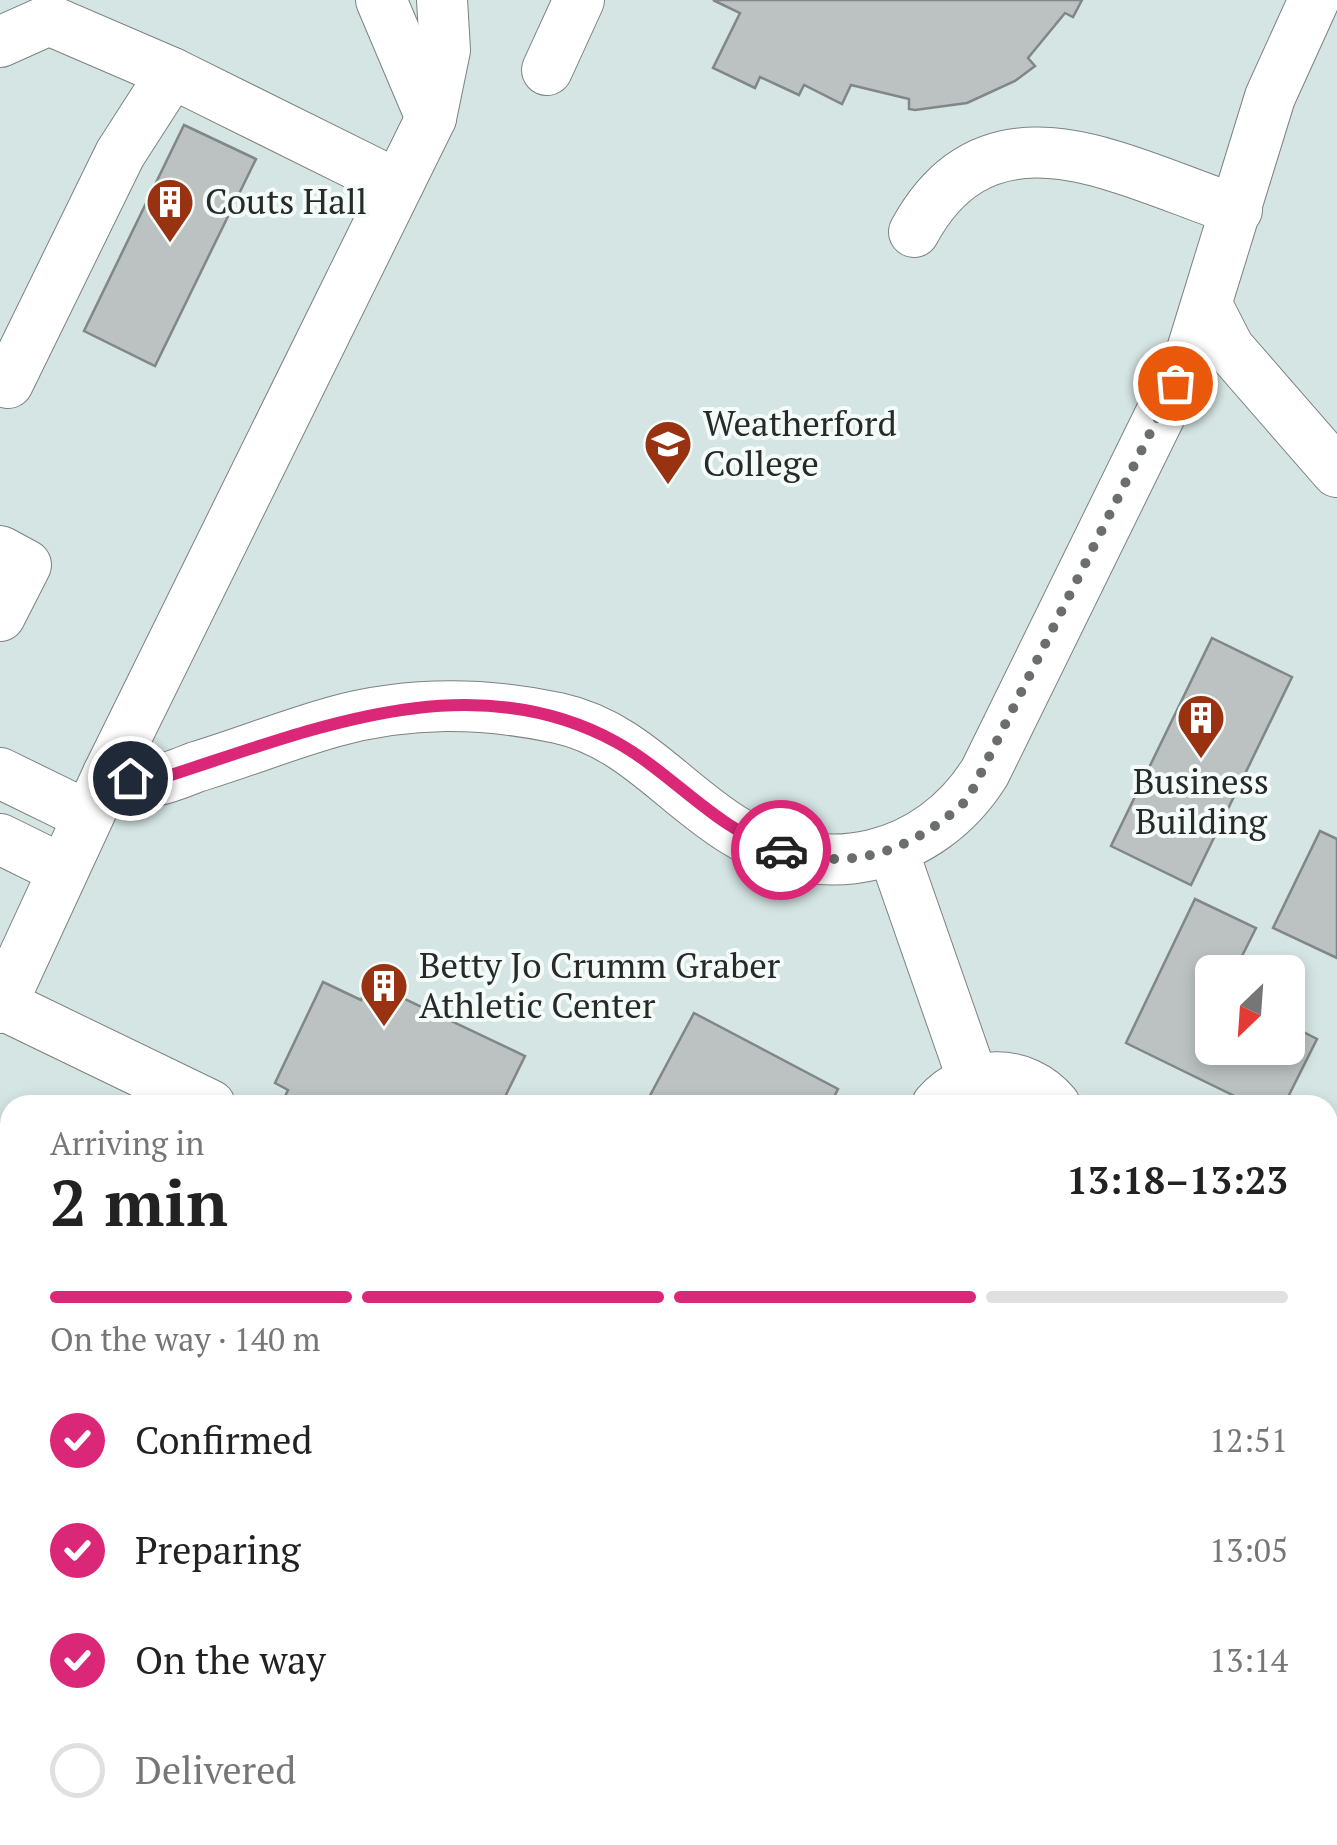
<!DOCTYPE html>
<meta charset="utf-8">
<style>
:root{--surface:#fff;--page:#f6f6f6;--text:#222;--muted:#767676;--line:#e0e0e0;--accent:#db2777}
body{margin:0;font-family:"PT Serif",serif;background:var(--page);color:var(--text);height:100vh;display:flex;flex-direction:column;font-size:38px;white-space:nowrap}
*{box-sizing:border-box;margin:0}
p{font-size:32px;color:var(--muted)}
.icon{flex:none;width:55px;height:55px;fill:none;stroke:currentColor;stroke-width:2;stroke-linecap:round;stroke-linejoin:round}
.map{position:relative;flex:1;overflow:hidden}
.details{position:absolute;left:0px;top:1095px;width:1338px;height:750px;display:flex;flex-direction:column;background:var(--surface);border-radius:30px 30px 0 0;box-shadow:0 5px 15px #0003}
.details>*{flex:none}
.needle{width:65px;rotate:205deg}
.buttons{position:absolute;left:1195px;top:955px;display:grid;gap:20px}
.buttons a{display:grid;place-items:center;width:110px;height:110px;border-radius:15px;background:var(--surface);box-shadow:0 5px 15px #0003;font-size:50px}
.pin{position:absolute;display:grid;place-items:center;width:85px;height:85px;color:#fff;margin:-42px;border:5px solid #fff;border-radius:50%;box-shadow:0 2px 10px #0007}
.courier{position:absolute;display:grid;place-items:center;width:100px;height:100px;margin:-50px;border:8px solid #db2777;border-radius:50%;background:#fff;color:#222;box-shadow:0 2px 12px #0007}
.head em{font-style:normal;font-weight:700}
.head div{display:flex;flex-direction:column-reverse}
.head{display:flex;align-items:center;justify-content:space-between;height:170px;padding:0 50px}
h1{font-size:65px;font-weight:700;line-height:75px}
.bar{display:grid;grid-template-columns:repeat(4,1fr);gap:15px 10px;align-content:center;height:120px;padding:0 50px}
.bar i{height:12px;border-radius:8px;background:var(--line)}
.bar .selected{background:var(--accent)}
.bar p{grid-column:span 4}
ol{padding:0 50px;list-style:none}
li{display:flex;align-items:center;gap:30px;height:110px}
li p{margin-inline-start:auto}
li .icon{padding:10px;border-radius:50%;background:var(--accent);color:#fff;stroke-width:4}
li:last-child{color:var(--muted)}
li i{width:55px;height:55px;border:5px solid var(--line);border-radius:50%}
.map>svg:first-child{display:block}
.built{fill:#d4e5e3;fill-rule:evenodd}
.green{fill:#91cdc6}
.building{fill:#bbc2c1;stroke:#818786;stroke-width:2.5}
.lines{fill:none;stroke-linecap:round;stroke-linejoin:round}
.minor-casing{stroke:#7c8282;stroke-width:52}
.minor{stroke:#fff;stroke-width:50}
.done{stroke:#6a6f6e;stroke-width:10;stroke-dasharray:0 18}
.route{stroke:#db2777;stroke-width:12}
.labels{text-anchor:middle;stroke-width:8;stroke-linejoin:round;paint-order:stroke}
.poi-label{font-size:35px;fill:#272a29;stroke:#f4fcfa;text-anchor:start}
</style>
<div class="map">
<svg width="1337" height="1845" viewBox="0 0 1337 1845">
<rect width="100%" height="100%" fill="#e7eeed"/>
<!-- built -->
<path class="built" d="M0,0H1337V1845H884L866,1835H1328V1105H10V1588L0,1585ZM1212,972H1288V1048H1212Z"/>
<!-- green -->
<polygon class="green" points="220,1835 402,1835 428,1845 215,1845"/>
<!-- building -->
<g class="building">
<polygon points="713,0 1082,0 1073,17 1065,13 1028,58 1035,66 1015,81 967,103 915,110 909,109 909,99 851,85 842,104 804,85 799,95 760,77 755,88 713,68 740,13"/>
<polygon points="184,125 256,159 155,366 84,331"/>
<polygon points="1212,638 1292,677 1191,885 1111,846"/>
<polygon points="1320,831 1337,839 1337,958 1273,928"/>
<polygon points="1195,899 1256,928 1234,972 1212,972 1212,1048 1288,1048 1288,1024 1317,1039 1284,1105 1253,1105 1126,1043"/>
<polygon points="323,982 361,1000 369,982 525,1056 501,1105 281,1105 288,1090 275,1083"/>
<polygon points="694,1013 838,1089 830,1105 645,1105"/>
<polygon points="1328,1208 1337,1212 1337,1292 1328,1312"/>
<polygon points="1328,1465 1337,1470 1337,1582 1328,1602"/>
<polygon points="1337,1804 1337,1845 1318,1845 1322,1835 1328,1835"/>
<polygon points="66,1835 98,1835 93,1845"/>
<polygon points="1045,1835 1233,1835 1253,1845 1055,1845 1043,1839"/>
</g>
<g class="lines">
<!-- minor casing -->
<g class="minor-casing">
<g id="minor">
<polyline points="381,0 431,118"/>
<polyline points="0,42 49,20 172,73 120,154 8,383 0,379"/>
<polyline points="547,70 579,0"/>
<polyline points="172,73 398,185"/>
<path d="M914,232C990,92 1123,172 1237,210"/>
<polyline points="1207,305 1229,348 1337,472"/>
<polyline points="0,551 26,565 0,616"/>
<polyline points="0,773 88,816"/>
<path d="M108,774C121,776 139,782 153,781C167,779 183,772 196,767C242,753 287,735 333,722C409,701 482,702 558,718C632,734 674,794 735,831C824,886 931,859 985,772L1192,350L1270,97L1314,0"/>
<polyline points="0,839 63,870"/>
<polyline points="893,851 973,1080"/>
<polyline points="1,1004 210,1105"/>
<polyline points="0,1008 108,774 431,118 445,50 442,0"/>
<path d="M937,1105C969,1069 1023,1067 1055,1105"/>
<polyline points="0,1621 10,1625"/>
<polyline points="787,1835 812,1845"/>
<polyline points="745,1845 750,1835"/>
</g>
</g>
<!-- minor -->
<use href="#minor" class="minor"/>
</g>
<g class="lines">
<!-- done -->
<path class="done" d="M781,850C854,873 914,850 968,799L1175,383"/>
<!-- route -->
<path class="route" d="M130,778L152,781C300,735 465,659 616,742C674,774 716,830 781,850"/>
</g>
<!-- icons -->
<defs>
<g id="building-pin" transform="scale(2.5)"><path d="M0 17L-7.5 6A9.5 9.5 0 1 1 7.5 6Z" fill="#993211" stroke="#f4fcfa"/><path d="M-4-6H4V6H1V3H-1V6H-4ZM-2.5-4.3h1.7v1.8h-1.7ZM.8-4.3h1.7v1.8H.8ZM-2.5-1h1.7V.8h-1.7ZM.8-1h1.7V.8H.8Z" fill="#fff"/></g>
<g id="university-pin" transform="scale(2.5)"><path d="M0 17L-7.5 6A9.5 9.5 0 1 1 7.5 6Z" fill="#993211" stroke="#f4fcfa"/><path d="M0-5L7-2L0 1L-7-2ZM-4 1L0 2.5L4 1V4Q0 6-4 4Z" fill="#fff"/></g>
</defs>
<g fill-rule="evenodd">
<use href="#building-pin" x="170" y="202"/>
<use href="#university-pin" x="668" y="444"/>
<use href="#building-pin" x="1201" y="718"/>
<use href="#building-pin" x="384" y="986"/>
</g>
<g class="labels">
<!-- poi labels -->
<g class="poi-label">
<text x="205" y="214">Couts Hall</text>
<text x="703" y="436">Weatherford<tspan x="703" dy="40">College</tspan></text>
<text x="1201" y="794" text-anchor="middle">Business<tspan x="1201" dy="40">Building</tspan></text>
<text x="419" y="978">Betty Jo Crumm Graber<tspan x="419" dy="40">Athletic Center</tspan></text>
</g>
</g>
</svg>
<div class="buttons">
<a><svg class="needle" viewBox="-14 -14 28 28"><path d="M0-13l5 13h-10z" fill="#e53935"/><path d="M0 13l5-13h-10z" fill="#767676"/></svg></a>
</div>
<div class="pin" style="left:1175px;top:383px;background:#ea580c"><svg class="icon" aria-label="bag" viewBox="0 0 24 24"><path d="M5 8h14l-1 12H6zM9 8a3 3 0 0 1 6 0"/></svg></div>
<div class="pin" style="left:130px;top:778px;background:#1f2937"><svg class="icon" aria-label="home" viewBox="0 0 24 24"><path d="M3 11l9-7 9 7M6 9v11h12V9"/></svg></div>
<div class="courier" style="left:781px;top:850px"><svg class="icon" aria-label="car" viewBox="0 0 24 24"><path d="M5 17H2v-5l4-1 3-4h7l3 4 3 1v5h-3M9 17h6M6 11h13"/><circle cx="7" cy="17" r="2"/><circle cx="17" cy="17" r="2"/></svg></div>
<section class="details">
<div class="head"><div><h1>2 min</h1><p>Arriving in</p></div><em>13:18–13:23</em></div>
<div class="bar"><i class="selected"></i><i class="selected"></i><i class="selected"></i><i></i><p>On the way · 140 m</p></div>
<ol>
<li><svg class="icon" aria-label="check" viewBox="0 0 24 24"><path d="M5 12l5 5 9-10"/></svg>Confirmed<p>12:51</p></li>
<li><svg class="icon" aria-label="check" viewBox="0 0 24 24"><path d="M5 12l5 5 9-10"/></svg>Preparing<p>13:05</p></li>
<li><svg class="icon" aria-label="check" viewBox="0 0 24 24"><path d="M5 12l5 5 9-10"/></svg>On the way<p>13:14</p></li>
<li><i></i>Delivered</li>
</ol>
</section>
</div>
